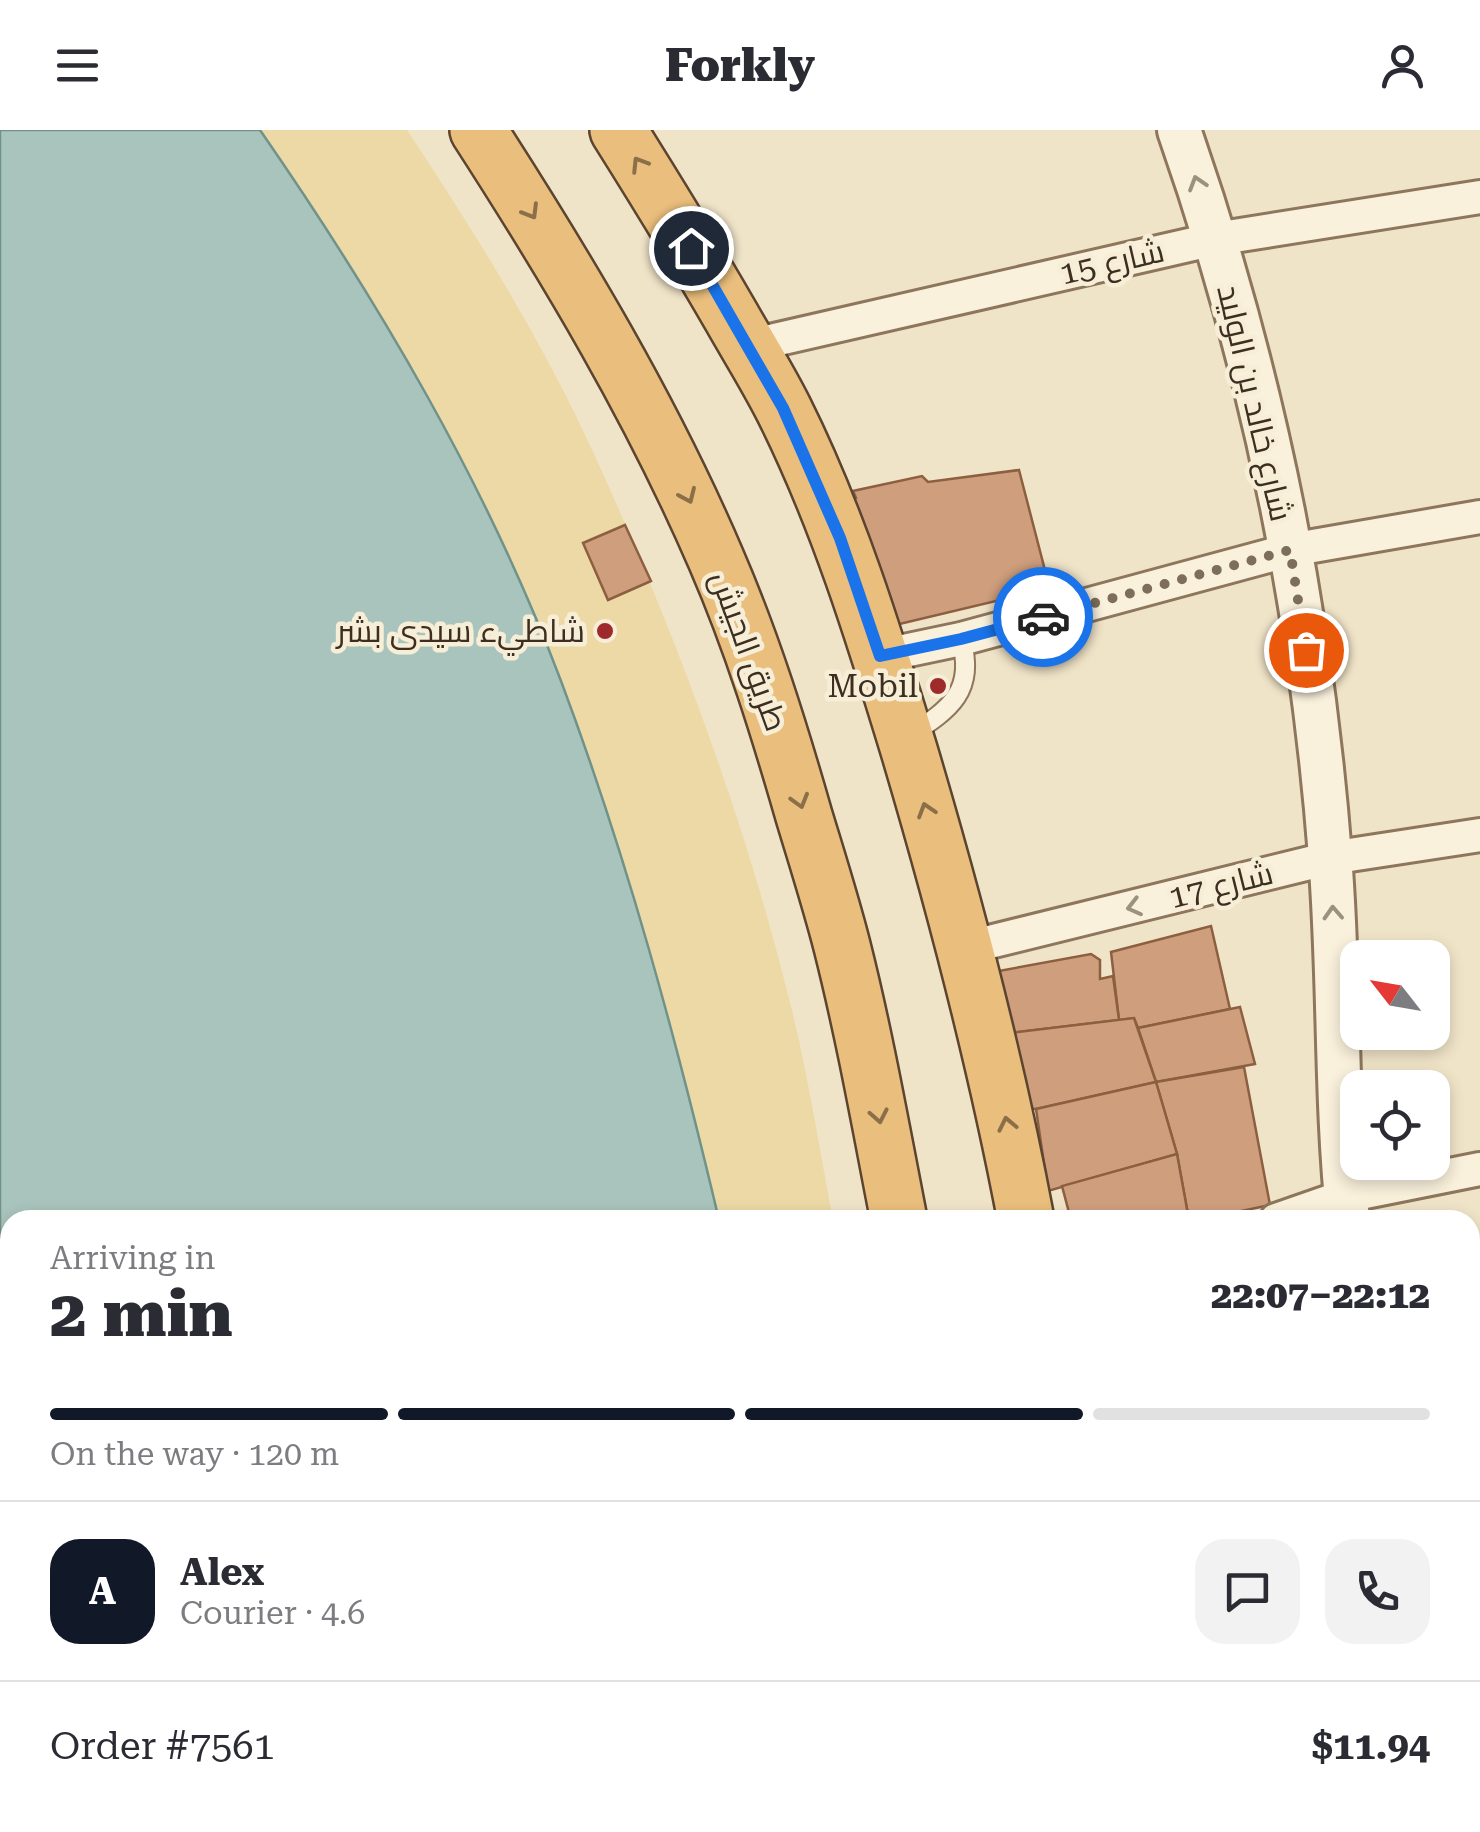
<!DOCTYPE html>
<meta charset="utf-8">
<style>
:root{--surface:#fff;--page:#f2f2f3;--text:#2b2b33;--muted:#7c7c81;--line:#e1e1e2;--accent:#111827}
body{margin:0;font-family:"Roboto Serif",Cairo,serif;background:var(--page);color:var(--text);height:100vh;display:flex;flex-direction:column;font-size:38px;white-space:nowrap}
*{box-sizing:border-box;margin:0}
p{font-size:32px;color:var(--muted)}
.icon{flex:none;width:55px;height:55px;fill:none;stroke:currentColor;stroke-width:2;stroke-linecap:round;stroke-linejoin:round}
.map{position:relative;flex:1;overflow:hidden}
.side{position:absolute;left:0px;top:1080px;width:1480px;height:622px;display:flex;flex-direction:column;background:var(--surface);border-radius:30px 30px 0 0;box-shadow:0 5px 15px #0003}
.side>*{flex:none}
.needle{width:65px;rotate:301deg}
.controls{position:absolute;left:1340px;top:810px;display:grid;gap:20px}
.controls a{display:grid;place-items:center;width:110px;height:110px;border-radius:20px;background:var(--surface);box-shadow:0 5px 15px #0003;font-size:50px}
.pin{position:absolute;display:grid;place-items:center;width:85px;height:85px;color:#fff;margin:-42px;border:5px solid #fff;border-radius:50%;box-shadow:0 2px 10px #0007}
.courier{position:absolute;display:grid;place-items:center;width:100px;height:100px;margin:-50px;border:8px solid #1a73e8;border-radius:50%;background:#fff;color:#222;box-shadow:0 2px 12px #0007}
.headline em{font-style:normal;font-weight:800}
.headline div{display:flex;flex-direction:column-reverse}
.headline{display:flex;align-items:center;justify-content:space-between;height:170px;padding:0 50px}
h1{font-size:65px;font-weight:800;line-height:75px}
.bar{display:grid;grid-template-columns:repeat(4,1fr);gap:15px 10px;align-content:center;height:120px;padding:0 50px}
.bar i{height:12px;border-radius:8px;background:var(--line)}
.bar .selected{background:var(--accent)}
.bar p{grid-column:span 4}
.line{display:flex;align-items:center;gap:25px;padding:0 50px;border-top:2px solid var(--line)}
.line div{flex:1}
.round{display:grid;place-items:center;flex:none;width:105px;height:105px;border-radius:30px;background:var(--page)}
header{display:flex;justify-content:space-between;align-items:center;height:130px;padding:0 50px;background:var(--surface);font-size:45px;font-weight:800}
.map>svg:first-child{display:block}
.green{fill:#c9cf9b}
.sand{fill:#ecd9a5}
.water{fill:#a9c4bc;stroke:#6f938a;stroke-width:2.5}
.building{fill:#cf9f7d;stroke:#8d5f41;stroke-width:2.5}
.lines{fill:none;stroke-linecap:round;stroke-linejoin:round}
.service-casing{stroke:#8d765c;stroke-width:22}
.minor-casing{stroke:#8d765c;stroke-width:38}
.tertiary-casing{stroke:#8d765c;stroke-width:48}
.trunk-casing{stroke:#5b4430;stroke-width:60}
.service{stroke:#faf1dc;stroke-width:18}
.minor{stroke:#faf1dc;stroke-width:32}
.tertiary{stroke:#faf1dc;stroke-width:42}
.trunk{stroke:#eabe7c;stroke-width:55}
.oneway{stroke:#8b6f49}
.oneway2{stroke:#9c907e}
.done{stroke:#7c6e5b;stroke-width:10;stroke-dasharray:0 18}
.route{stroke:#1a73e8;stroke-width:12}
.poi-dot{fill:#9e2a2b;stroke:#f7eed8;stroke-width:4}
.labels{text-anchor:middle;stroke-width:9;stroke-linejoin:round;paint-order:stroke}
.street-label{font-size:32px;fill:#3d2e20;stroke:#f7eed8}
.poi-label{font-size:32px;fill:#3d2e20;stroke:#f7eed8;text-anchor:end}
</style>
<header><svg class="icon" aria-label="menu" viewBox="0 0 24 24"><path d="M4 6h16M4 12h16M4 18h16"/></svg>Forkly<svg class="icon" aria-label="person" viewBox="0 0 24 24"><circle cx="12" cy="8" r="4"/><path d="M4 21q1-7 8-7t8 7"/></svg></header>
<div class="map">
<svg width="1480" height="1702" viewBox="0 0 1480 1702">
<rect width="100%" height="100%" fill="#f0e4c8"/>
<!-- green -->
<polygon class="green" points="1470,1450 1480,1471 1480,1643 1474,1642 1470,1614 1470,1573 1478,1557 1470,1547"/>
<!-- sand -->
<g class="sand">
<path d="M260,0H407C456,74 503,148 545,226C575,281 601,338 626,396C690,545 745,696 785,853C806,931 818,1011 833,1090H719C676,908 627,727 561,551C487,355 379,172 260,0Z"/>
<polygon points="662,1692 922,1693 922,1702 658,1702"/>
</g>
<!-- water -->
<path class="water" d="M0,0H260C379,172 487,355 561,551C627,727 676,908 719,1090H10V1692L662,1693L658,1702H0Z"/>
<!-- building -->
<g class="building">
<polygon points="1019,340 1047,448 1035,453 1042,460 891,496 844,374 856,368 853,361 922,346 928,352"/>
<polygon points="625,395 651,451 608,470 583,413"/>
<polygon points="1211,796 1230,879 1138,898 1134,888 1119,890 1111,822"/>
<polygon points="1091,824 1100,830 1100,849 1113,846 1119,890 1002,904 988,843"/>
<polygon points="1240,877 1255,934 1156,952 1138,898"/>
<polygon points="1134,888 1156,952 1036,979 1014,977 1002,904"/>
<polygon points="1244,937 1270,1075 1199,1090 1189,1090 1177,1024 1156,952"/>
<polygon points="1156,952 1177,1024 1048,1061 1036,979"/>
<polygon points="1177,1024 1189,1090 1071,1090 1062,1056"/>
</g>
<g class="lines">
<!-- service casing -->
<g class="service-casing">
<g id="service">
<path d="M910,605C950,579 976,561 961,509"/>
<polyline points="1470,1426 1480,1432"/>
<polyline points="1443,1702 1480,1693"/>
</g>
</g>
<!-- minor casing -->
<g class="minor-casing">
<g id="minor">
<polyline points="748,216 1215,109 1480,67"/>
<polyline points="880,526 961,509 1290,420 1480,387"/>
<polyline points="965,818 1330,728 1480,705"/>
<polyline points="1276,1090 1345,1066 1480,1039"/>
</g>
</g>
<!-- tertiary casing -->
<g class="tertiary-casing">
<g id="tertiary">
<path d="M1179,0C1261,234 1311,479 1330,726C1340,847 1335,969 1348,1090"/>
<polyline points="1470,1270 1480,1269"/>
<polyline points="1421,1692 1422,1702"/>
</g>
</g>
<!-- trunk casing -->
<g class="trunk-casing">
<g id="trunk">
<path d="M478,0C567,138 651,278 716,429C752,512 779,599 804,686C817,729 831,773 842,816C865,907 881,998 899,1090"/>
<path d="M618,0C657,62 695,124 732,188C749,218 768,248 784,280C838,388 874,505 909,620C955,775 996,931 1026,1090"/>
<polyline points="997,1692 997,1702"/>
<polyline points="1128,1692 1128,1702"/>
</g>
</g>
<!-- service -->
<use href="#service" class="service"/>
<!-- minor -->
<use href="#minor" class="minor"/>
<!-- tertiary -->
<use href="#tertiary" class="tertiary"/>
<!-- trunk -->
<use href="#trunk" class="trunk"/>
</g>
<!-- one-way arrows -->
<defs><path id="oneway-chevron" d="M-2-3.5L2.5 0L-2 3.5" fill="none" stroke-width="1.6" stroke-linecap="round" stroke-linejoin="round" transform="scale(2.5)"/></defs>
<g class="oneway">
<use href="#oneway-chevron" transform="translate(639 34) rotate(-122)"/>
<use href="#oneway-chevron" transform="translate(531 82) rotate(59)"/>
<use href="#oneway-chevron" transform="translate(688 366) rotate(66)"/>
<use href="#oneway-chevron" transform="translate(800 671) rotate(74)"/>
<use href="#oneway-chevron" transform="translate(926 680) rotate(-107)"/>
<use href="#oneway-chevron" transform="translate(879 986) rotate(79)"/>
<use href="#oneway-chevron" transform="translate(1007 994) rotate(-102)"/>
</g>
<g class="oneway2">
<use href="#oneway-chevron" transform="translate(1197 53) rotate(-107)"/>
<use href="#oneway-chevron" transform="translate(1134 777) rotate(166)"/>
<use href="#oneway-chevron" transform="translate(1333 783) rotate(-93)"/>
</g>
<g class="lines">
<!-- done -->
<polyline class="done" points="1043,487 1290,420 1306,520"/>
<!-- route -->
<polyline class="route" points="691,118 783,278 840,408 880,526 961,509 1043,487"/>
</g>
<!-- markers -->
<g class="poi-dot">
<circle cx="605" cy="501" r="10"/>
<circle cx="938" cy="556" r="10"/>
</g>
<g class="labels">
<!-- street labels -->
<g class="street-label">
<text transform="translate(1112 132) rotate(-13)" y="11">شارع 15</text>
<text transform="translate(1255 273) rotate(77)" y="11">شارع خالد بن الوليد</text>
<text transform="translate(749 521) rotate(70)" y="11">طريق الجيش</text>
<text transform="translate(1221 755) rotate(-14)" y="11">شارع 17</text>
</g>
<!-- poi labels -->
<g class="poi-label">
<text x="585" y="512">شاطيء سيدى بشر</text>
<text x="918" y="567">Mobil</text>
</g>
</g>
</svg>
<div class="controls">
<a><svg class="needle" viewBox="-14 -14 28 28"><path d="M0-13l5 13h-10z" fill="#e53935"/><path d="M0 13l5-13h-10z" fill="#7c7c81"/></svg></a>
<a><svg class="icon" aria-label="locate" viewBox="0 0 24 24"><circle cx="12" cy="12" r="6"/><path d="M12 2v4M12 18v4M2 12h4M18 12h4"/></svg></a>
</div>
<div class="pin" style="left:1306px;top:520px;background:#ea580c"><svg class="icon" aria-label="bag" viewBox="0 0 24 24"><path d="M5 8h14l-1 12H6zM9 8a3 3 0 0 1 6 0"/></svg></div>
<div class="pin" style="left:691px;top:118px;background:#1f2937"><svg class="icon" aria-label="home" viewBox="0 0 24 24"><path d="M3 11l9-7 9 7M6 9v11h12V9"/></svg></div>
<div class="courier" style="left:1043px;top:487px"><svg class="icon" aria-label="car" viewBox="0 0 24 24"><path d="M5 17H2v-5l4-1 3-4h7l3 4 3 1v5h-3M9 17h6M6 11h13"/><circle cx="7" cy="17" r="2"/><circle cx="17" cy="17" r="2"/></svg></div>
<section class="side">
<div class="headline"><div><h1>2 min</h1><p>Arriving in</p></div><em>22:07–22:12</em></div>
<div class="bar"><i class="selected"></i><i class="selected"></i><i class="selected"></i><i></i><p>On the way · 120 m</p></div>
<div class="line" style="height:180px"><b class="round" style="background:var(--accent);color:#fff">A</b><div><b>Alex</b><p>Courier · 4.6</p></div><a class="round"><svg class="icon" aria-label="chat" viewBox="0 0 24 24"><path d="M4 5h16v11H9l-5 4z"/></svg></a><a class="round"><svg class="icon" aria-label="phone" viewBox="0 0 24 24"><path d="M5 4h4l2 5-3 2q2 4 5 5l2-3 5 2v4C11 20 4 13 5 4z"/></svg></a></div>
<div class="line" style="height:130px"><div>Order #7561</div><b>$11.94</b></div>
</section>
</div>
